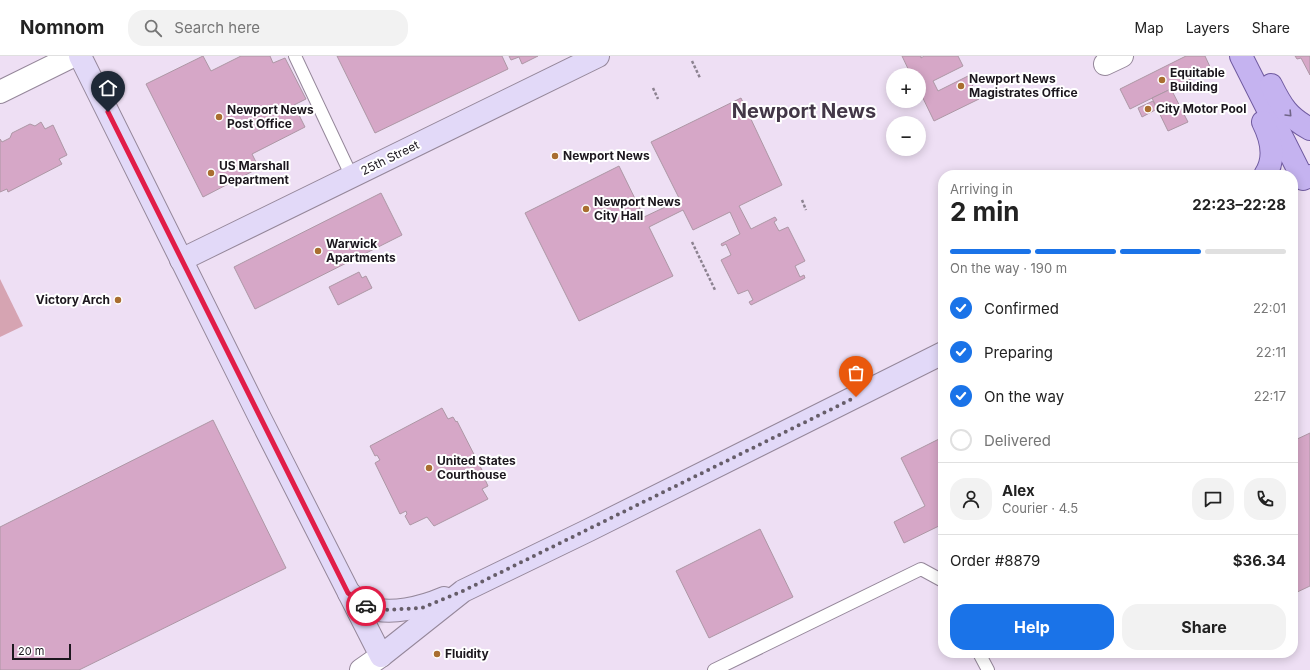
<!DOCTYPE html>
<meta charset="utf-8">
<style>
:root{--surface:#fff;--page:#f2f2f2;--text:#222;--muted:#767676;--line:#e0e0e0;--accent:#1a73e8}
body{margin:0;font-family:Inter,sans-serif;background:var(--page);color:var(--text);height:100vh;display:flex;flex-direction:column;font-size:15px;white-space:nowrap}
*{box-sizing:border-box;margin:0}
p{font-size:13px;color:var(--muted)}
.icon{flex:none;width:22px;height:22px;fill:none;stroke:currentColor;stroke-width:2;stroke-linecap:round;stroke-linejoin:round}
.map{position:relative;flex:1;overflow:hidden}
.details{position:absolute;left:938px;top:114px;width:360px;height:488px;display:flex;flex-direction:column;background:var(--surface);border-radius:16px;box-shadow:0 2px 10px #0003}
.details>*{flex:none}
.controls{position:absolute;left:886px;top:12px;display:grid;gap:8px}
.controls a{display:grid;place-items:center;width:40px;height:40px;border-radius:50%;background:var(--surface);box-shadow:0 2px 10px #0003;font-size:20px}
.scale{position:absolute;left:12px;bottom:10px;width:59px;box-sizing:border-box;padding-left:4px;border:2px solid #1c171e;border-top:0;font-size:11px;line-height:14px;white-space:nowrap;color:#1c171e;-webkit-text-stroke:3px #fff;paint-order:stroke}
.pin{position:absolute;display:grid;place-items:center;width:34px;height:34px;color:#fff;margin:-41px -17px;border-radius:50% 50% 50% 0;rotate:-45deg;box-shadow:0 0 4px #0007}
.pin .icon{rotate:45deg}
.courier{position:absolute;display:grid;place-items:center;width:40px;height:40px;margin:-20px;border:3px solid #e11d48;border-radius:50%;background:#fff;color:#222;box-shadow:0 1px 5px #0007}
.headline em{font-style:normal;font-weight:700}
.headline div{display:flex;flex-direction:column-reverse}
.headline{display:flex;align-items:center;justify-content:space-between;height:68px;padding:0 12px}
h1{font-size:26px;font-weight:700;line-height:30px}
.bar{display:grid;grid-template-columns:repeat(4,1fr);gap:6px 4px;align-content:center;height:48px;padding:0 12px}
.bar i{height:5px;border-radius:3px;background:var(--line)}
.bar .current{background:var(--accent)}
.bar p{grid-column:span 4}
.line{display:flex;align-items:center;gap:10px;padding:0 12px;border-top:1px solid var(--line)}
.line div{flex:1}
.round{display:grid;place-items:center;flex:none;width:42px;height:42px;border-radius:16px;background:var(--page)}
ol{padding:0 12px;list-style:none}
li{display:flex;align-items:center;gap:12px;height:44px}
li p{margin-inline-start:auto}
li .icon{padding:4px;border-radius:50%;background:var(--accent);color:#fff;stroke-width:4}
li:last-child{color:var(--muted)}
li i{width:22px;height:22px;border:2px solid var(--line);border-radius:50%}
.button{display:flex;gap:8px;margin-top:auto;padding:8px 12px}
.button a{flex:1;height:46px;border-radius:16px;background:var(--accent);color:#fff;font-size:16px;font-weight:700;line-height:46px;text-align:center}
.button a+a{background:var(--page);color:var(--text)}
header{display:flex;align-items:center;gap:24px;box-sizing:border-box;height:56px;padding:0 20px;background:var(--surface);border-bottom:1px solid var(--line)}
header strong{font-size:19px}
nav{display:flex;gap:22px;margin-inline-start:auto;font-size:14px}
.search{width:280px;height:36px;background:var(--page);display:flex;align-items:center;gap:10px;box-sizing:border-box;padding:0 14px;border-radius:16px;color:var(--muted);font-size:15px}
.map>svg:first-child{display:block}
.green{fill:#d6a4b2}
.building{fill:#d6a7c7;stroke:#ad97a5}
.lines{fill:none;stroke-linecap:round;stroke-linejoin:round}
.lane-casing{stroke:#95879a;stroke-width:14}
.street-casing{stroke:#95879a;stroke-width:24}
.secondary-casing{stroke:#95879a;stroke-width:24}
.primary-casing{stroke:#705ba0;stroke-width:24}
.path{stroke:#8c8290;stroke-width:2.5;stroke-dasharray:3 2;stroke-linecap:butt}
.lane{stroke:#fff;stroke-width:12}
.street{stroke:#fff;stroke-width:22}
.secondary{stroke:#e2d9f8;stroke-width:22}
.primary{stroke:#c5b3f0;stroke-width:22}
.oneway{stroke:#706587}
.done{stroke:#665d69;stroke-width:4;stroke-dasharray:0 7.2}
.route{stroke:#e11d48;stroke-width:5}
.poi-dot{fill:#a96e30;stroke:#fff;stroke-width:1.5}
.labels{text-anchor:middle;stroke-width:4;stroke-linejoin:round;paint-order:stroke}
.poi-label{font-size:12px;font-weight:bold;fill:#1c171e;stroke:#fff;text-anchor:start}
.street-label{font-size:12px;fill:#1c171e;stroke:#fff}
.town-label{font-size:20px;font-weight:bold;fill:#433747;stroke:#fff}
</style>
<header>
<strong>Nomnom</strong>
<div class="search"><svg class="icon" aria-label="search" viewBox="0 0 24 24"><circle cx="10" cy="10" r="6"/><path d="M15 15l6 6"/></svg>Search here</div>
<nav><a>Map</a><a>Layers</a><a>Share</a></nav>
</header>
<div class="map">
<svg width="1310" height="614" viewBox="0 0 1310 614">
<rect width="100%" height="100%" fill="#eedff4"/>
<!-- green -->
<polygon class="green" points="0,223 23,270 0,281"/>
<!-- building -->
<g class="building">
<polygon points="203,0 211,15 241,0 270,0 273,7 285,2 306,43 294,49 305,71 252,98 259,112 203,141 146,28"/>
<polygon points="337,0 502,0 508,13 375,77"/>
<polygon points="509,0 538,0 522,8 519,1 511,4"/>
<polygon points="902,0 921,0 921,2 924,0 958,0 963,10 933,25 938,35 968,20 979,43 934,65 919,34 919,19 911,19"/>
<polygon points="1186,0 1205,0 1211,13 1130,53 1120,33"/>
<polygon points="1295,0 1310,0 1310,19 1301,2 1297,3"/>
<polygon points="1171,33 1188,66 1168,75 1152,42"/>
<polygon points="741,42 782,129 739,150 751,173 775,161 777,164 774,166 779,175 788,171 805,205 795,210 800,221 804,219 805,222 751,249 749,246 753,244 748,234 738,238 721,204 731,199 726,188 722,190 721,188 740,178 730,156 693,174 683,154 649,171 673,220 579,265 525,157 619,110 644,161 680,144 651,86"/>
<polygon points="1153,45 1157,53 1142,61 1138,52"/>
<polygon points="41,66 45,73 53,69 67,99 59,103 62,108 8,136 7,133 0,136 0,83 2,86 10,82 12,77 30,68 35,70"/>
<polygon points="381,137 402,179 255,253 234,211"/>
<polygon points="359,216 362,222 366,220 372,232 338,249 329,231"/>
<polygon points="442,352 448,363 453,361 456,366 457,365 483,416 482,417 488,430 482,433 488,443 434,470 427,461 410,469 405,460 407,458 406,455 400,458 375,407 380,404 377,399 375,400 370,390"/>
<polygon points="213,364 286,512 79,614 0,614 0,471"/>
<polygon points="1310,377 1310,530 1293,538 1293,385"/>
<polygon points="943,381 943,468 904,487 894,466 925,450 901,402"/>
<polygon points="760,473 793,541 709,582 676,515"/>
</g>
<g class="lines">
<!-- lane casing -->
<g class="lane-casing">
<g id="lane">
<polyline points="295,0 352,121"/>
<polyline points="979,597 988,614"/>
<polyline points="714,614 921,513 943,525"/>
</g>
</g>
<!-- street casing -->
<g class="street-casing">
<g id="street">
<polyline points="1105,8 1122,0"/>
<polyline points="0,36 73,0"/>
<polyline points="361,614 381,600"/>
</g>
</g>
<!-- secondary casing -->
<g class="secondary-casing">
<g id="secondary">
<polyline points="80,0 259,360 381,600 463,535 589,474 943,297"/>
<polyline points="181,204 598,0"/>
<path d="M349,537C355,541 361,548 367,551C390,560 423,551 444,542"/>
</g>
</g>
<!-- primary casing -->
<g class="primary-casing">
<g id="primary">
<polyline points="1241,0 1303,123 1310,120"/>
<path d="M1271,29C1282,51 1288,61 1310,73"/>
<path d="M1263,66C1271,82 1276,103 1265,119"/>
</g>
</g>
<!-- path -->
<g class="path">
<polyline points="692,5 700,22"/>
<polyline points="653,32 658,43"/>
<polyline points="802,144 806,154"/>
<polyline points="692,186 715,234"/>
</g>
<!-- lane -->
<use href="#lane" class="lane"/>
<!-- street -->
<use href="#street" class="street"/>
<!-- secondary -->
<use href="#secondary" class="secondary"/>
<!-- primary -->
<use href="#primary" class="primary"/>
</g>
<!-- one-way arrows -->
<defs><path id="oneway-chevron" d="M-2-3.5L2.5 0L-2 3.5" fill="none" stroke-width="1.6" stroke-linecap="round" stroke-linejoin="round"/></defs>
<use class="oneway" href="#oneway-chevron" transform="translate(1289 58) rotate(46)"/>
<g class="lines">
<!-- done -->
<polyline class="done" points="366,550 382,554 422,552 463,535 856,341"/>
<!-- route -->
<polyline class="route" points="108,56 348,537 366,550"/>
</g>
<!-- markers -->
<g class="poi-dot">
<circle cx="1162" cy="24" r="4"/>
<circle cx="961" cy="30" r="4"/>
<circle cx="1148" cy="53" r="4"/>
<circle cx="219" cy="61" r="4"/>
<circle cx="555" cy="100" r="4"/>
<circle cx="211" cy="117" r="4"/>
<circle cx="586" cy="153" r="4"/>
<circle cx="318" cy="195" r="4"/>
<circle cx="118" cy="244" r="4"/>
<circle cx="429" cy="412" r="4"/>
<circle cx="437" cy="598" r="4"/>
</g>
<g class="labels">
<!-- poi labels -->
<g class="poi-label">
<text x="1170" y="21">Equitable<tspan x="1170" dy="14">Building</tspan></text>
<text x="969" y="27">Newport News<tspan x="969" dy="14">Magistrates Office</tspan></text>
<text x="1156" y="57">City Motor Pool</text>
<text x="227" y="58">Newport News<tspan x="227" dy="14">Post Office</tspan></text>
<text x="563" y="104">Newport News</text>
<text x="219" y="114">US Marshall<tspan x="219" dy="14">Department</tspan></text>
<text x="594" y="150">Newport News<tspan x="594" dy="14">City Hall</tspan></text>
<text x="326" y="192">Warwick<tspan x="326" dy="14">Apartments</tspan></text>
<text x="110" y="248" text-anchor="end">Victory Arch</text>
<text x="437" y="409">United States<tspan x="437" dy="14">Courthouse</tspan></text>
<text x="445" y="602">Fluidity</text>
</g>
<!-- street labels -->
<g class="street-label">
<text transform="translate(390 102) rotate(-26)" y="4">25th Street</text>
</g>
<!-- town labels -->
<g class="town-label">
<text x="804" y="62">Newport News</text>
</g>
</g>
</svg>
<div class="controls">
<a>+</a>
<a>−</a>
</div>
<div class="scale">20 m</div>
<div class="pin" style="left:856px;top:341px;background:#ea580c"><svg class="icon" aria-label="bag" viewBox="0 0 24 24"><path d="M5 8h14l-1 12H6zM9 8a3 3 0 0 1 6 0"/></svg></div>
<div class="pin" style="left:108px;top:56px;background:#1f2937"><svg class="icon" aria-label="home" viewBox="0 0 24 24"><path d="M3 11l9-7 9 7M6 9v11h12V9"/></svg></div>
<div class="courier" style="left:366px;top:550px"><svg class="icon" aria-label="car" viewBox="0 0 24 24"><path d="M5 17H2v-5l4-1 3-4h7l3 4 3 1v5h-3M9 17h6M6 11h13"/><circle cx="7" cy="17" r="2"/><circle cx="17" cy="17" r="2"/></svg></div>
<section class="details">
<div class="headline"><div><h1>2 min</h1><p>Arriving in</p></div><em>22:23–22:28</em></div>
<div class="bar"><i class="current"></i><i class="current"></i><i class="current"></i><i></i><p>On the way · 190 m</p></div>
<ol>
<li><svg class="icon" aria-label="check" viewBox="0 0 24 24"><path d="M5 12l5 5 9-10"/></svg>Confirmed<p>22:01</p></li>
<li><svg class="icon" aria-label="check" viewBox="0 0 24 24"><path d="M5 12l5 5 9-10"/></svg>Preparing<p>22:11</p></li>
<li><svg class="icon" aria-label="check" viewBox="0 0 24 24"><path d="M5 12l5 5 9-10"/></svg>On the way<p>22:17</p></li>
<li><i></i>Delivered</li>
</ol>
<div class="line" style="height:72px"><a class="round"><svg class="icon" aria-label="person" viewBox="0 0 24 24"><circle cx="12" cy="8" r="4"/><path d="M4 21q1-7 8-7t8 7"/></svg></a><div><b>Alex</b><p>Courier · 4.5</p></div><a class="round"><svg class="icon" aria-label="chat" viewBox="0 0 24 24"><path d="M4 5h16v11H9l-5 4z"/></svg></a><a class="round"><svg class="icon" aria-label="phone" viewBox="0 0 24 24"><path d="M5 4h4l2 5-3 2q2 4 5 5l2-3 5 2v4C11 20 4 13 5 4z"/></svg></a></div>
<div class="line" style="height:52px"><div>Order #8879</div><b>$36.34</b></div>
<div class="button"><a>Help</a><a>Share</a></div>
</section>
</div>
